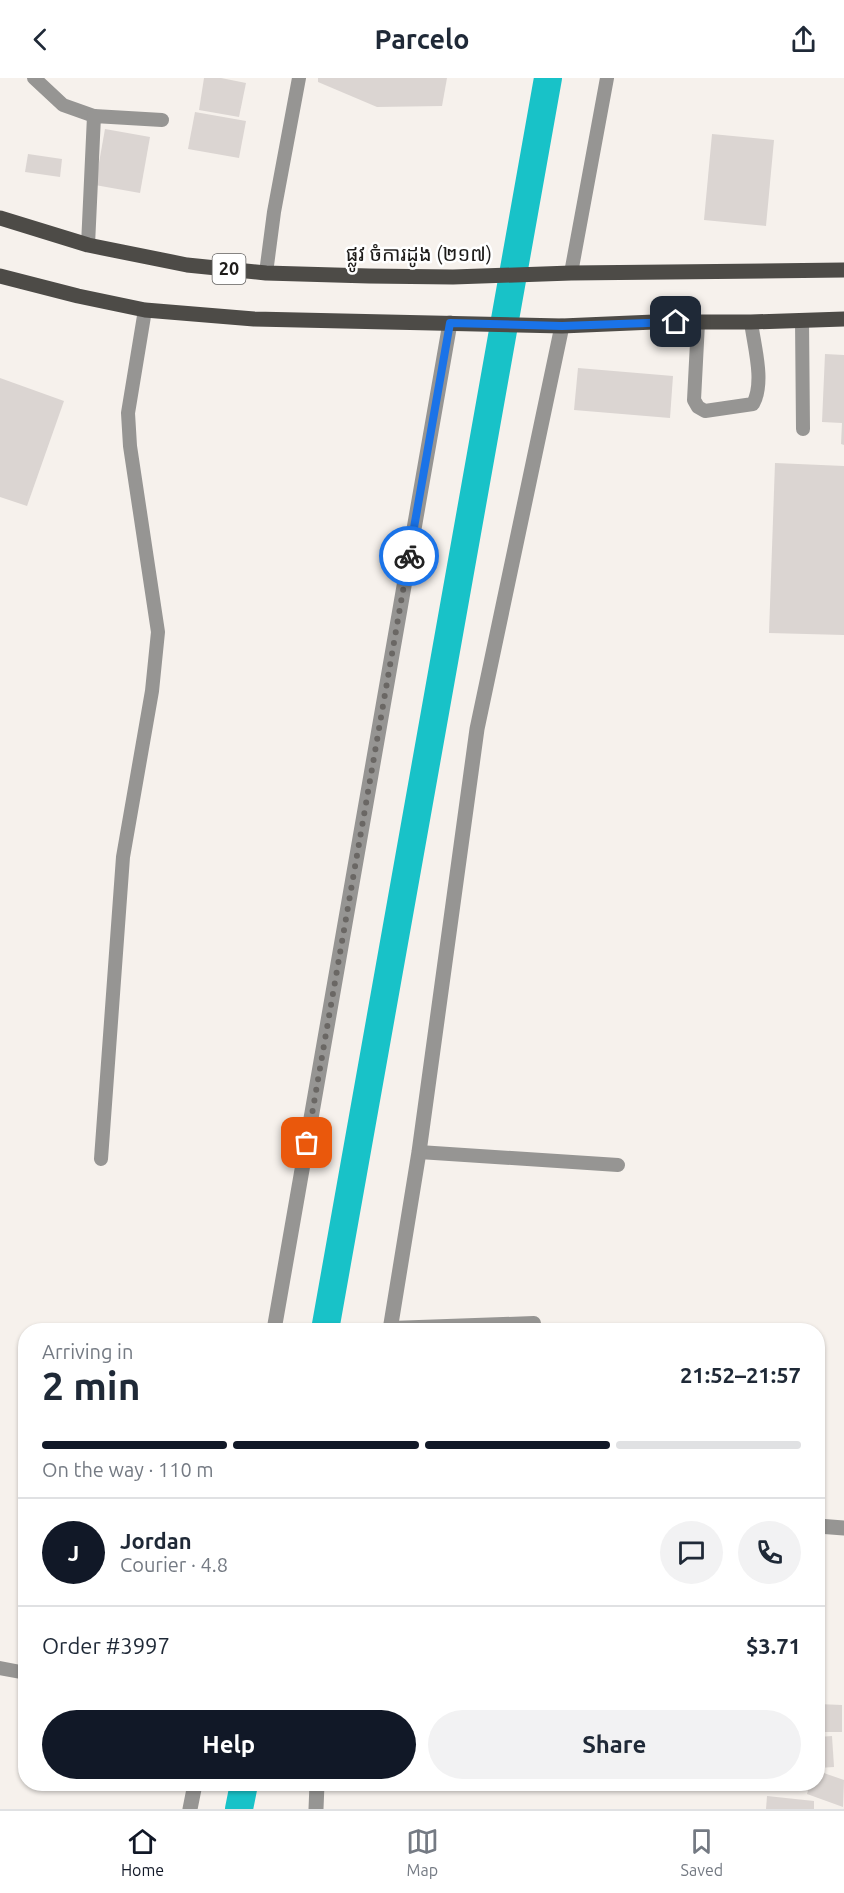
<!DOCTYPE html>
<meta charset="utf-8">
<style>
:root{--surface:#fff;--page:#f2f2f3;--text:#1f2937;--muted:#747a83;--line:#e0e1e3;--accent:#111827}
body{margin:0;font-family:Ubuntu,"Noto Sans Khmer",sans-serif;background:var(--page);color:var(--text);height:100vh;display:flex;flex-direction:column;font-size:22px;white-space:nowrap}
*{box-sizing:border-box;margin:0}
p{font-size:20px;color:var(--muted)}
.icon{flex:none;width:33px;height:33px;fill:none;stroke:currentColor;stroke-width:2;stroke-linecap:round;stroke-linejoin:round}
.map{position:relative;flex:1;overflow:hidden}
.panel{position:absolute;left:18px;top:1245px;width:807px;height:468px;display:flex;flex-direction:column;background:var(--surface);border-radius:24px;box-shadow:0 2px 4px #0004}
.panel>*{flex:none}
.pin{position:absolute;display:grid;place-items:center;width:51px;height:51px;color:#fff;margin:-26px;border-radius:12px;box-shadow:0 3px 9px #0006}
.courier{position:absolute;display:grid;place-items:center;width:60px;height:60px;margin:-30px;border:4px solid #1a73e8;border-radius:50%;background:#fff;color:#222;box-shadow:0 2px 8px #0007}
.overview em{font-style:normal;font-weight:700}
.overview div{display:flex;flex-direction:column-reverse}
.overview{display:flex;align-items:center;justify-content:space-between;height:102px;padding:0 24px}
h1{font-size:39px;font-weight:700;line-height:45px}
.bar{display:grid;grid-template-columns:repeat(4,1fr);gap:9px 6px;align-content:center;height:72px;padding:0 24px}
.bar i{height:8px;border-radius:4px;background:var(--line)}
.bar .selected{background:var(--accent)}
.bar p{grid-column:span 4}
.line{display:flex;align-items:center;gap:15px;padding:0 24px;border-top:2px solid var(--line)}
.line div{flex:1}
.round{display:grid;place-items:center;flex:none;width:63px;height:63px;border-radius:32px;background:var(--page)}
.cta{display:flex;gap:12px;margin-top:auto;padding:12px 24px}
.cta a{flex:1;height:69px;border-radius:36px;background:var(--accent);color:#fff;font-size:24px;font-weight:700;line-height:69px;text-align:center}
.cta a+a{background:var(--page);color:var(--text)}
header{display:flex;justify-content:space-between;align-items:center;height:78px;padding:0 24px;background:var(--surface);font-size:27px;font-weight:700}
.menu{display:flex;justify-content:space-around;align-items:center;height:84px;border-top:2px solid var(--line);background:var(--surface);font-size:16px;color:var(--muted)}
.menu a{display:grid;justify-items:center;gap:3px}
.menu .selected{color:var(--accent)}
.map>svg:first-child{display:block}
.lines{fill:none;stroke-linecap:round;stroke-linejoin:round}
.canal{stroke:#18c2c8;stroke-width:28}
.building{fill:#dbd5d2}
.service{stroke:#969593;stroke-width:14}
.minor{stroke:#969593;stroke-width:15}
.primary{stroke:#4d4b47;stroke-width:15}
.done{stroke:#6a6764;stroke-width:6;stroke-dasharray:0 10.8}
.route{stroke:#1a73e8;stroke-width:8}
.labels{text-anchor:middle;stroke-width:5;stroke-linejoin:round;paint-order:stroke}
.shield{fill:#fff;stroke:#62605f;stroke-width:1.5}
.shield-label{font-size:18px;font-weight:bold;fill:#1e1c1a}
.street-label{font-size:20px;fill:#1e1c1a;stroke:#fff}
</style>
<header><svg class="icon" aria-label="back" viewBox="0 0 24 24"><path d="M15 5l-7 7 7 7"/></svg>Parcelo<svg class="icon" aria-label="share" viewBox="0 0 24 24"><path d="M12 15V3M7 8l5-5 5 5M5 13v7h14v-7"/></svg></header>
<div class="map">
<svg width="844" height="1731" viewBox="0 0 844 1731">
<rect width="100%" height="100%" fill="#f6f1ec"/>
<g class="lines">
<!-- canal -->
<g class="canal">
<polyline points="325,1252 548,0"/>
<polyline points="239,1731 244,1706"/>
</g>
</g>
<!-- building -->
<g class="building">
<polygon points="204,0 221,0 246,5 239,39 199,32"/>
<polygon points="318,0 447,0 442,28 377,29 318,4"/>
<polygon points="195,34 246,43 239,80 188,71"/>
<polygon points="105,51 150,59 140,115 95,107"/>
<polygon points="712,56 774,62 766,148 704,142"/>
<polygon points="28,76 62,81 60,99 25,94"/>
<polygon points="825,276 844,277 844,367 841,366 842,345 822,344"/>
<polygon points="578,290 673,298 670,340 574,332"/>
<polygon points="0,300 64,323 27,428 0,419"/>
<polygon points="775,385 844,388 844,557 769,555"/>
<polygon points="818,1626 842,1627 842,1654 818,1654"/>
<polygon points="832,1658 834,1689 818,1690 818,1659"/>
<polygon points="818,1693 844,1702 843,1729 807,1716 810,1706 818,1706"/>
<polygon points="767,1718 814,1723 814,1731 766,1731"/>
</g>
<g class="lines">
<!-- service -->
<g class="service">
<polyline points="34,0 63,27 94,38"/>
<polyline points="88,167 94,38 162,42"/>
<polyline points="266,195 274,134 299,0"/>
<polyline points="571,195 607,0"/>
<polyline points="802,242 803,351"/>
<path d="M698,245L694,322L698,329L705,333L753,326C765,304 754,268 751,244"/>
<polyline points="419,1074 618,1087"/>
<polyline points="101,1081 123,779 152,613 158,554 130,368 128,335 145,232"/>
<polyline points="391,1250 534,1245"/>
<polyline points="0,1590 26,1595"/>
</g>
<!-- minor -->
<g class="minor">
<polyline points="274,1252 450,245"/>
<polyline points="390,1252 419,1074 477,651 562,248"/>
<polyline points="818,1448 844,1450"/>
<polyline points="190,1731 195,1706"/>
<polyline points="316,1731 317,1706"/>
</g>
<!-- primary -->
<g class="primary">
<polyline points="0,140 88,167 187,187 266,195 369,198 453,199 571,195 844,192"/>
<polyline points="0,198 78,218 145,232 254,241 562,248 654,244 751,244 844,241"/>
</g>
</g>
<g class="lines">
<!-- done -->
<polyline class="done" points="307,1065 409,478"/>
<!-- route -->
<polyline class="route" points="409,478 450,245 562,248 676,244"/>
</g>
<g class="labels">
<!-- shield labels -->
<rect class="shield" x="212.5" y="176" width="33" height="30" rx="4.5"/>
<g class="shield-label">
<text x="229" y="197">20</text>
</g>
<!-- street labels -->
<g class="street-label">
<text x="419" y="183">ផ្លូវ ចំការដូង (២១៧)</text>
</g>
</g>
</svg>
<div class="pin" style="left:307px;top:1065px;background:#ea580c"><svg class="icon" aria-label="bag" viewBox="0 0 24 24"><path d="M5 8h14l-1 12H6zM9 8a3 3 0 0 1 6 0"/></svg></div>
<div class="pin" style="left:676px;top:244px;background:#1f2937"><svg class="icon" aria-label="home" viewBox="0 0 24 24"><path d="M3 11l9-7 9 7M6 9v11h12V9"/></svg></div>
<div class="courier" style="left:409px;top:478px"><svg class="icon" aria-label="bike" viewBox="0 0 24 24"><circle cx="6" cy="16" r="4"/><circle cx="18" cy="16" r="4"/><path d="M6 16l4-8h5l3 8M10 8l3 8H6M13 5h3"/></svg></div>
<section class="panel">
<div class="overview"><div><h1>2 min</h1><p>Arriving in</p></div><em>21:52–21:57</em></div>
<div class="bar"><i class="selected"></i><i class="selected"></i><i class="selected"></i><i></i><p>On the way · 110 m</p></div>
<div class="line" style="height:108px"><b class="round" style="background:var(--accent);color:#fff">J</b><div><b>Jordan</b><p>Courier · 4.8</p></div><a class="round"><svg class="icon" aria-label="chat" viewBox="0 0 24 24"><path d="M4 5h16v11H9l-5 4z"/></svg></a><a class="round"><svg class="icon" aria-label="phone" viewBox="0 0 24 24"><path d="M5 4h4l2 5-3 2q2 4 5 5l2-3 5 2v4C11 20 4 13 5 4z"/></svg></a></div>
<div class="line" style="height:78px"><div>Order #3997</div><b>$3.71</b></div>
<div class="cta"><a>Help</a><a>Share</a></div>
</section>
</div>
<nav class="menu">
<a class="selected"><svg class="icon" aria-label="home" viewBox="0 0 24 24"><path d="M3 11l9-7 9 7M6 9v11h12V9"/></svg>Home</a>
<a><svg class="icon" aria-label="map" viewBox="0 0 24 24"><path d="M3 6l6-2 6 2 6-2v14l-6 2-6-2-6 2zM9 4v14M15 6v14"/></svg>Map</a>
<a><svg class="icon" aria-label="saved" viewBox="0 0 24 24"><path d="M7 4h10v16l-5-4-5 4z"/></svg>Saved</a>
</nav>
